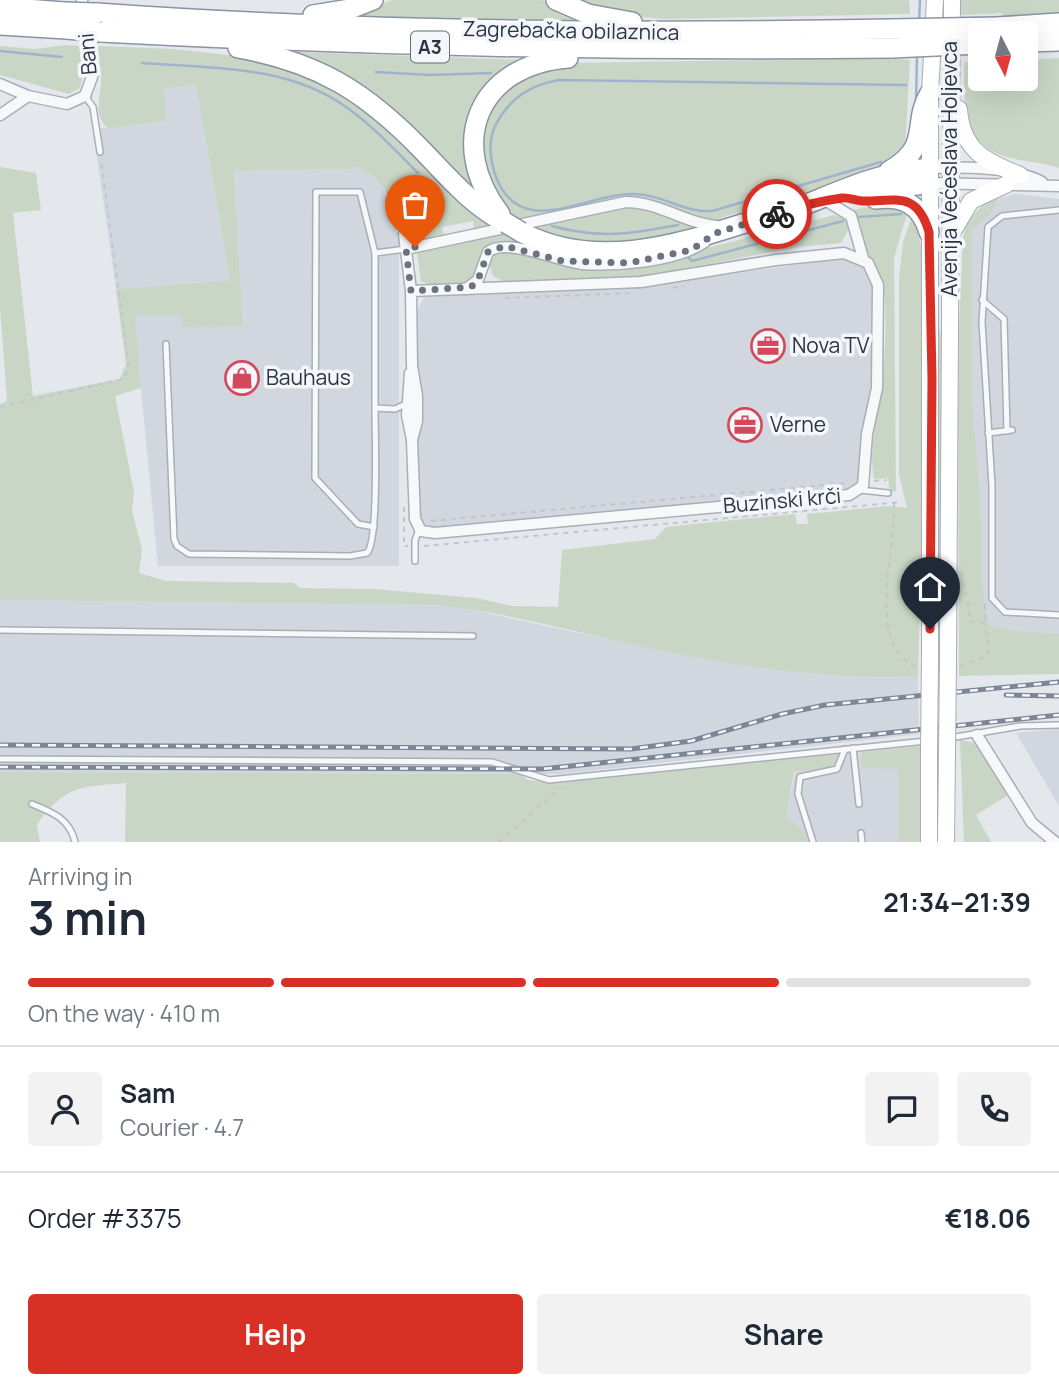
<!DOCTYPE html>
<meta charset="utf-8">
<style>
:root{--surface:#fff;--page:#f2f2f3;--text:#1f2937;--muted:#747a83;--line:#e0e1e3;--accent:#d93025}
body{margin:0;font-family:Manrope,sans-serif;background:var(--page);color:var(--text);height:100vh;display:flex;flex-direction:column;font-size:26px;white-space:nowrap}
*{box-sizing:border-box;margin:0}
p{font-size:23px;color:var(--muted)}
.icon{flex:none;width:38px;height:38px;fill:none;stroke:currentColor;stroke-width:2;stroke-linecap:round;stroke-linejoin:round}
.map{position:relative;height:842px;overflow:hidden}
.side{display:flex;flex-direction:column;background:var(--surface);flex:1}
.side>*{flex:none}
.needle{width:46px;rotate:174deg}
.tools{position:absolute;left:968px;top:21px;display:grid;gap:14px}
.tools a{display:grid;place-items:center;width:70px;height:70px;border-radius:7px;background:var(--surface);box-shadow:0 7px 28px #0002;font-size:35px}
.pin{position:absolute;display:grid;place-items:center;width:60px;height:60px;color:#fff;margin:-72px -30px;border-radius:50% 50% 50% 0;rotate:-45deg;box-shadow:0 0 7px #0007}
.pin .icon{rotate:45deg}
.courier{position:absolute;display:grid;place-items:center;width:70px;height:70px;margin:-35px;border:5px solid #d93025;border-radius:50%;background:#fff;color:#222;box-shadow:0 2px 9px #0007}
.head em{font-style:normal;font-weight:700}
.head div{display:flex;flex-direction:column-reverse}
.head{display:flex;align-items:center;justify-content:space-between;height:119px;padding:0 28px}
h1{font-size:46px;font-weight:700;line-height:52px}
.bar{display:grid;grid-template-columns:repeat(4,1fr);gap:10px 7px;align-content:center;height:84px;padding:0 28px}
.bar i{height:9px;border-radius:5px;background:var(--line)}
.bar .on{background:var(--accent)}
.bar p{grid-column:span 4}
.line{display:flex;align-items:center;gap:18px;padding:0 28px;border-top:2px solid var(--line)}
.line div{flex:1}
.round{display:grid;place-items:center;flex:none;width:74px;height:74px;border-radius:7px;background:var(--page)}
.cta{display:flex;gap:14px;margin-top:auto;padding:14px 28px}
.cta a{flex:1;height:80px;border-radius:7px;background:var(--accent);color:#fff;font-size:28px;font-weight:700;line-height:80px;text-align:center}
.cta a+a{background:var(--page);color:var(--text)}
.map>svg:first-child{display:block}
.built{fill:#d2d6de}
.green{fill:#c9d6c5}
.lines{fill:none;stroke-linecap:round;stroke-linejoin:round}
.stream{stroke:#9fb4cc;stroke-width:2.5}
.lane-casing{stroke:#a9aeb7;stroke-width:8}
.street-casing{stroke:#a9aeb7;stroke-width:13}
.secondary-casing{stroke:#a9aeb7;stroke-width:18}
.highway-casing{stroke:#8b94a3;stroke-width:22}
.path{stroke:#c2c5cb;stroke-width:2;stroke-dasharray:5 5;stroke-linecap:butt}
.lane{stroke:#f7f8fa;stroke-width:5}
.street{stroke:#f7f8fa;stroke-width:10}
.secondary{stroke:#fff;stroke-width:16}
.highway{stroke:#fff;stroke-width:19}
.rail-casing{stroke:#7d8696;stroke-width:5}
.rail{stroke:#f4f6f9;stroke-width:2.5;stroke-dasharray:8;stroke-linecap:butt}
.secondary-bridge-casing{stroke:#a9aeb7;stroke-width:18;stroke-linecap:butt}
.highway-bridge-casing{stroke:#8b94a3;stroke-width:22;stroke-linecap:butt}
.secondary-bridge{stroke:#fff;stroke-width:16}
.highway-bridge{stroke:#fff;stroke-width:19}
.done{stroke:#6c737f;stroke-width:7;stroke-dasharray:0 12.6}
.route{stroke:#d93025;stroke-width:9}
.labels{text-anchor:middle;stroke-width:7;stroke-linejoin:round;paint-order:stroke}
.shield{fill:#f4f6f9;stroke:#676e7b;stroke-width:2}
.shield-label{font-size:19px;font-weight:bold;fill:#2b3445}
.street-label{font-size:21px;fill:#2b3445;stroke:#f4f6f9}
.poi-label{font-size:21px;fill:#2b3445;stroke:#f4f6f9;text-anchor:start}
</style>
<div class="map">
<svg width="1059" height="842" viewBox="0 0 1059 842">
<rect width="100%" height="100%" fill="#e4e7ec"/>
<!-- built -->
<g class="built">
<polygon points="196,85 230,282 116,289 93,129 166,121 164,88"/>
<polygon points="355,164 376,174 381,181 399,238 399,566 158,566 134,316 183,316 183,328 243,326 234,171 352,169"/>
<polygon points="1016,194 1059,199 1059,634 1010,630 989,625 983,592 980,494 972,400 972,230 989,216 999,198"/>
<polygon points="837,259 859,263 865,268 873,285 873,376 862,438 860,479 851,489 430,529 420,521 416,313 424,297 623,289"/>
<polygon points="0,600 436,605 463,608 640,646 759,666 834,674 918,676 919,734 561,774 0,772"/>
<polygon points="1059,729 1059,806 1016,733"/>
<polygon points="861,752 860,757 898,769 898,842 807,842 805,832 786,817 795,772 834,768 838,754"/>
</g>
<!-- green -->
<g class="green">
<polygon points="392,0 542,0 580,21 353,16"/>
<polygon points="564,0 909,0 910,14 666,19 637,17"/>
<polygon points="957,0 1059,0 1059,15 1003,17 1002,13 957,15"/>
<polygon points="65,45 79,46 83,75 80,88 69,94 0,75 0,46 35,49"/>
<path d="M97,46L173,49L275,60L352,93L494,224L474,229L473,221L442,227L444,235L424,240L409,233H429L421,191L414,182L404,191L405,200L411,204L412,225L395,231C388,196 389,181 355,165L352,169L234,171L243,326L183,328L182,316H135L141,388L115,396L134,492L132,511L142,549L139,573L166,581L294,583L300,588L374,589L476,598L512,606L558,607L562,550L655,539L666,527L795,514L797,524H808L807,514L889,506L907,508L899,475V279L903,242L910,222L915,219L922,250L923,497L918,676C826,680 729,665 639,646C571,631 505,612 436,605L0,600V404L7,401L0,307V167L36,173L41,210L13,213L33,396L120,379L126,364L116,289L230,281L196,85L164,88L166,121L108,128C92,116 101,97 101,80C102,69 98,57 97,46Z"/>
<polygon points="298,52 524,60 511,68 466,162 476,194 381,99 341,73 297,55"/>
<polygon points="887,58 910,60 905,147 878,170 711,221 697,219 646,199 628,197 515,221 482,180 480,125 509,82 565,63"/>
<path d="M1059,58V168C1043,162 1027,162 1011,158C961,146 964,105 964,62H980V79H1026V60Z"/>
<polygon points="999,198 989,216 972,230 972,400 980,494 983,592 989,625 1010,630 1059,634 1059,674 959,676 958,349 963,238 969,213 973,215 985,203"/>
<path d="M880,204H897L907,214L894,258L896,491L890,492L888,478L874,479C867,444 881,411 883,377C885,354 888,299 882,279C878,264 866,255 862,241C859,229 858,221 853,210Z"/>
<polygon points="640,206 701,228 652,242 574,243 528,228 623,207"/>
<polygon points="834,215 844,218 849,229 841,243 799,247 634,278 505,282 493,276 489,264 496,253 513,251 574,267 653,262"/>
<path d="M511,233L528,241L526,247C468,227 493,264 465,283L429,285L421,281L417,253L421,251Z"/>
<polygon points="937,307 943,357 942,655 938,653 936,637"/>
<polygon points="960,740 977,743 1010,794 976,815 991,842 964,842"/>
<polygon points="920,746 920,842 898,842 898,769 862,768 861,752"/>
<path d="M838,754L834,768L794,772L786,817L805,832L807,842H125L126,783C80,787 65,785 37,825L40,842H0V772L521,774L528,780L558,783Z"/>
</g>
<g class="lines">
<!-- stream -->
<g class="stream">
<polyline points="919,21 920,0"/>
<polyline points="0,51 62,57"/>
<path d="M142,63C211,68 287,65 346,107C373,126 395,150 418,173"/>
<polyline points="376,72 430,75 491,73"/>
<polyline points="916,101 917,55"/>
<path d="M881,162L712,211C684,213 661,194 634,194C585,193 522,242 496,177C490,160 488,140 496,124C510,98 530,85 559,80L906,85"/>
<polyline points="859,217 901,214"/>
<path d="M552,226C600,239 630,234 678,225"/>
<polyline points="687,256 692,261 843,221"/>
</g>
<!-- lane casing -->
<g class="lane-casing">
<g id="lane">
<polyline points="85,96 93,107 100,152"/>
<polyline points="1059,210 1002,216 988,227 982,322 992,486 992,598 1005,612 1059,615"/>
<polyline points="404,234 421,228 416,201"/>
<polyline points="406,249 375,253 375,408 395,409 408,403"/>
<polyline points="982,300 1004,319 1007,431"/>
<path d="M166,344L174,539L177,546L189,554L350,556L367,553C379,541 375,432 375,408"/>
<polyline points="988,433 1012,430"/>
<polyline points="860,490 888,493"/>
<polyline points="374,527 358,524 315,478 316,192 360,192 375,253"/>
<polyline points="415,561 415,541 419,528"/>
<polyline points="0,630 473,636"/>
<polyline points="950,738 1020,726 1059,725"/>
<polyline points="853,748 859,804"/>
<polyline points="0,759 492,762 549,780 926,741"/>
<path d="M32,804C52,812 70,819 75,842"/>
<polyline points="861,833 862,842"/>
<polyline points="813,842 798,794 800,777 837,769 845,749"/>
</g>
</g>
<!-- street casing -->
<g class="street-casing">
<g id="street">
<polyline points="0,84 28,96"/>
<polyline points="0,115 28,96 67,104 85,96 92,77 82,0"/>
<path d="M930,168C960,167 1015,167 1042,182"/>
<polyline points="930,183 1059,186"/>
<polyline points="828,202 851,216 863,258"/>
<polyline points="404,234 411,291 412,366 417,396 417,421 412,440 415,519 421,531 435,533 849,495 863,486 867,434 877,388 878,285 868,263 844,253 776,260 641,282 411,291"/>
<path d="M406,249L626,202C660,202 687,225 720,226"/>
<path d="M466,289L478,280L488,252C506,237 558,261 582,264C617,266 676,262 705,242"/>
<polyline points="410,373 407,415 412,440"/>
<polyline points="977,735 1032,823 1055,842"/>
</g>
</g>
<!-- secondary casing -->
<g class="secondary-casing">
<g id="secondary">
<path d="M959,109C962,150 984,161 1020,175"/>
<polyline points="953,231 971,201 1007,184"/>
<polyline points="930,657 930,93 935,0"/>
<polyline points="948,658 952,0"/>
<polyline points="929,842 929,753"/>
<polyline points="946,842 947,753"/>
</g>
</g>
<!-- highway casing -->
<g class="highway-casing">
<g id="highway">
<polyline points="556,0 588,14 632,22"/>
<polyline points="0,7 64,12"/>
<path d="M97,13C361,32 627,34 892,29"/>
<polyline points="313,15 350,9 373,0"/>
<polyline points="0,25 66,29"/>
<polyline points="997,27 1059,23"/>
<path d="M101,32C365,46 628,51 892,48"/>
<polyline points="1026,42 1059,41"/>
<path d="M238,48C318,62 366,92 422,150C448,177 472,206 506,223"/>
<path d="M889,171C933,146 911,124 930,93"/>
<polyline points="862,193 930,183"/>
<path d="M876,199C903,195 921,205 929,232"/>
<path d="M500,214C446,143 478,65 568,58"/>
<path d="M521,232C593,270 673,246 745,223C764,217 784,213 802,206C847,188 880,172 930,168"/>
</g>
</g>
<!-- path -->
<g class="path">
<polyline points="673,288 684,286"/>
<polyline points="505,298 636,293"/>
<polyline points="0,407 123,379 129,369 101,160"/>
<polyline points="874,481 887,480"/>
<path d="M894,503C897,546 864,645 916,667"/>
<polyline points="404,507 404,546 408,546"/>
<polyline points="431,521 847,483"/>
<polyline points="424,546 902,502"/>
<polyline points="962,572 971,622 985,624 985,604"/>
<polyline points="960,666 986,657 989,648 985,624"/>
<polyline points="499,842 561,787"/>
</g>
<!-- lane -->
<use href="#lane" class="lane"/>
<!-- street -->
<use href="#street" class="street"/>
<!-- secondary -->
<use href="#secondary" class="secondary"/>
<!-- highway -->
<use href="#highway" class="highway"/>
<!-- rail casing -->
<g class="rail-casing">
<g id="rail">
<polyline points="1006,695 1059,696"/>
<polyline points="0,745 631,749 691,741 782,714 825,705 1059,682"/>
<polyline points="0,767 542,769 1059,715"/>
</g>
</g>
<!-- rail -->
<use href="#rail" class="rail"/>
<!-- secondary-bridge casing -->
<g class="secondary-bridge-casing">
<g id="secondary-bridge">
<polyline points="929,753 930,657"/>
<polyline points="947,753 948,658"/>
</g>
</g>
<!-- highway-bridge casing -->
<g class="highway-bridge-casing">
<g id="highway-bridge">
<polyline points="64,12 97,13"/>
<polyline points="66,29 101,32"/>
<polyline points="892,29 997,27"/>
<polyline points="892,48 980,44"/>
<polyline points="506,223 521,232"/>
</g>
</g>
<!-- secondary-bridge -->
<use href="#secondary-bridge" class="secondary-bridge"/>
<!-- highway-bridge -->
<use href="#highway-bridge" class="highway-bridge"/>
</g>
<g class="lines">
<!-- done -->
<polyline class="done" points="415,247 406,249 411,291 471,287 478,280 488,252 505,246 563,261 629,263 691,250 716,233 777,214"/>
<!-- route -->
<path class="route" d="M777,214C797,207 820,201 842,198C849,197 856,201 864,201C896,201 917,191 929,232L932,379L930,629"/>
</g>
<!-- icons -->
<defs>
<g id="office-ring" transform="scale(1.75)"><circle r="9.5" fill="#f4f6f9" stroke="#d1495b" stroke-width="1.5"/><path d="M-6-3h4V-5.5h4V-3h4V5H-6ZM-1-4.5V-3h2v-1.5ZM-6 0V1H6V0Z" fill="#d1495b"/></g>
<g id="shop-ring" transform="scale(1.75)"><circle r="9.5" fill="#f4f6f9" stroke="#d1495b" stroke-width="1.5"/><path d="M-5-2.5h2.3a2.7 3.5 0 0 1 5.4 0H5L5.5 6h-11ZM-1.5-2.5h3a1.5 2.3 0 0 0-3 0Z" fill="#d1495b"/></g>
</defs>
<g fill-rule="evenodd">
<use href="#office-ring" x="768" y="346"/>
<use href="#shop-ring" x="242" y="378"/>
<use href="#office-ring" x="745" y="425"/>
</g>
<g class="labels">
<!-- shield labels -->
<rect class="shield" x="411" y="31.5" width="38" height="31" rx="5"/>
<g class="shield-label">
<text x="430" y="54">A3</text>
</g>
<!-- street labels -->
<g class="street-label">
<text transform="translate(571 31) rotate(1)" y="7">Zagrebačka obilaznica</text>
<text transform="translate(88 54) rotate(-95)" y="7">Bani</text>
<text transform="translate(950 169) rotate(-90)" y="7">Avenija Većeslava Holjevca</text>
<text transform="translate(782 501) rotate(-5)" y="7">Buzinski krči</text>
</g>
<!-- poi labels -->
<g class="poi-label">
<text x="792" y="353">Nova TV</text>
<text x="266" y="385">Bauhaus</text>
<text x="770" y="432">Verne</text>
</g>
</g>
</svg>
<div class="tools">
<a><svg class="needle" viewBox="-14 -14 28 28"><path d="M0-13l5 13h-10z" fill="#e53935"/><path d="M0 13l5-13h-10z" fill="#747a83"/></svg></a>
</div>
<div class="pin" style="left:415px;top:247px;background:#ea580c"><svg class="icon" aria-label="bag" viewBox="0 0 24 24"><path d="M5 8h14l-1 12H6zM9 8a3 3 0 0 1 6 0"/></svg></div>
<div class="pin" style="left:930px;top:629px;background:#1f2937"><svg class="icon" aria-label="home" viewBox="0 0 24 24"><path d="M3 11l9-7 9 7M6 9v11h12V9"/></svg></div>
<div class="courier" style="left:777px;top:214px"><svg class="icon" aria-label="bike" viewBox="0 0 24 24"><circle cx="6" cy="16" r="4"/><circle cx="18" cy="16" r="4"/><path d="M6 16l4-8h5l3 8M10 8l3 8H6M13 5h3"/></svg></div>
</div>
<section class="side">
<div class="head"><div><h1>3 min</h1><p>Arriving in</p></div><em>21:34–21:39</em></div>
<div class="bar"><i class="on"></i><i class="on"></i><i class="on"></i><i></i><p>On the way · 410 m</p></div>
<div class="line" style="height:126px"><a class="round"><svg class="icon" aria-label="person" viewBox="0 0 24 24"><circle cx="12" cy="8" r="4"/><path d="M4 21q1-7 8-7t8 7"/></svg></a><div><b>Sam</b><p>Courier · 4.7</p></div><a class="round"><svg class="icon" aria-label="chat" viewBox="0 0 24 24"><path d="M4 5h16v11H9l-5 4z"/></svg></a><a class="round"><svg class="icon" aria-label="phone" viewBox="0 0 24 24"><path d="M5 4h4l2 5-3 2q2 4 5 5l2-3 5 2v4C11 20 4 13 5 4z"/></svg></a></div>
<div class="line" style="height:91px"><div>Order #3375</div><b>€18.06</b></div>
<div class="cta"><a>Help</a><a>Share</a></div>
</section>
